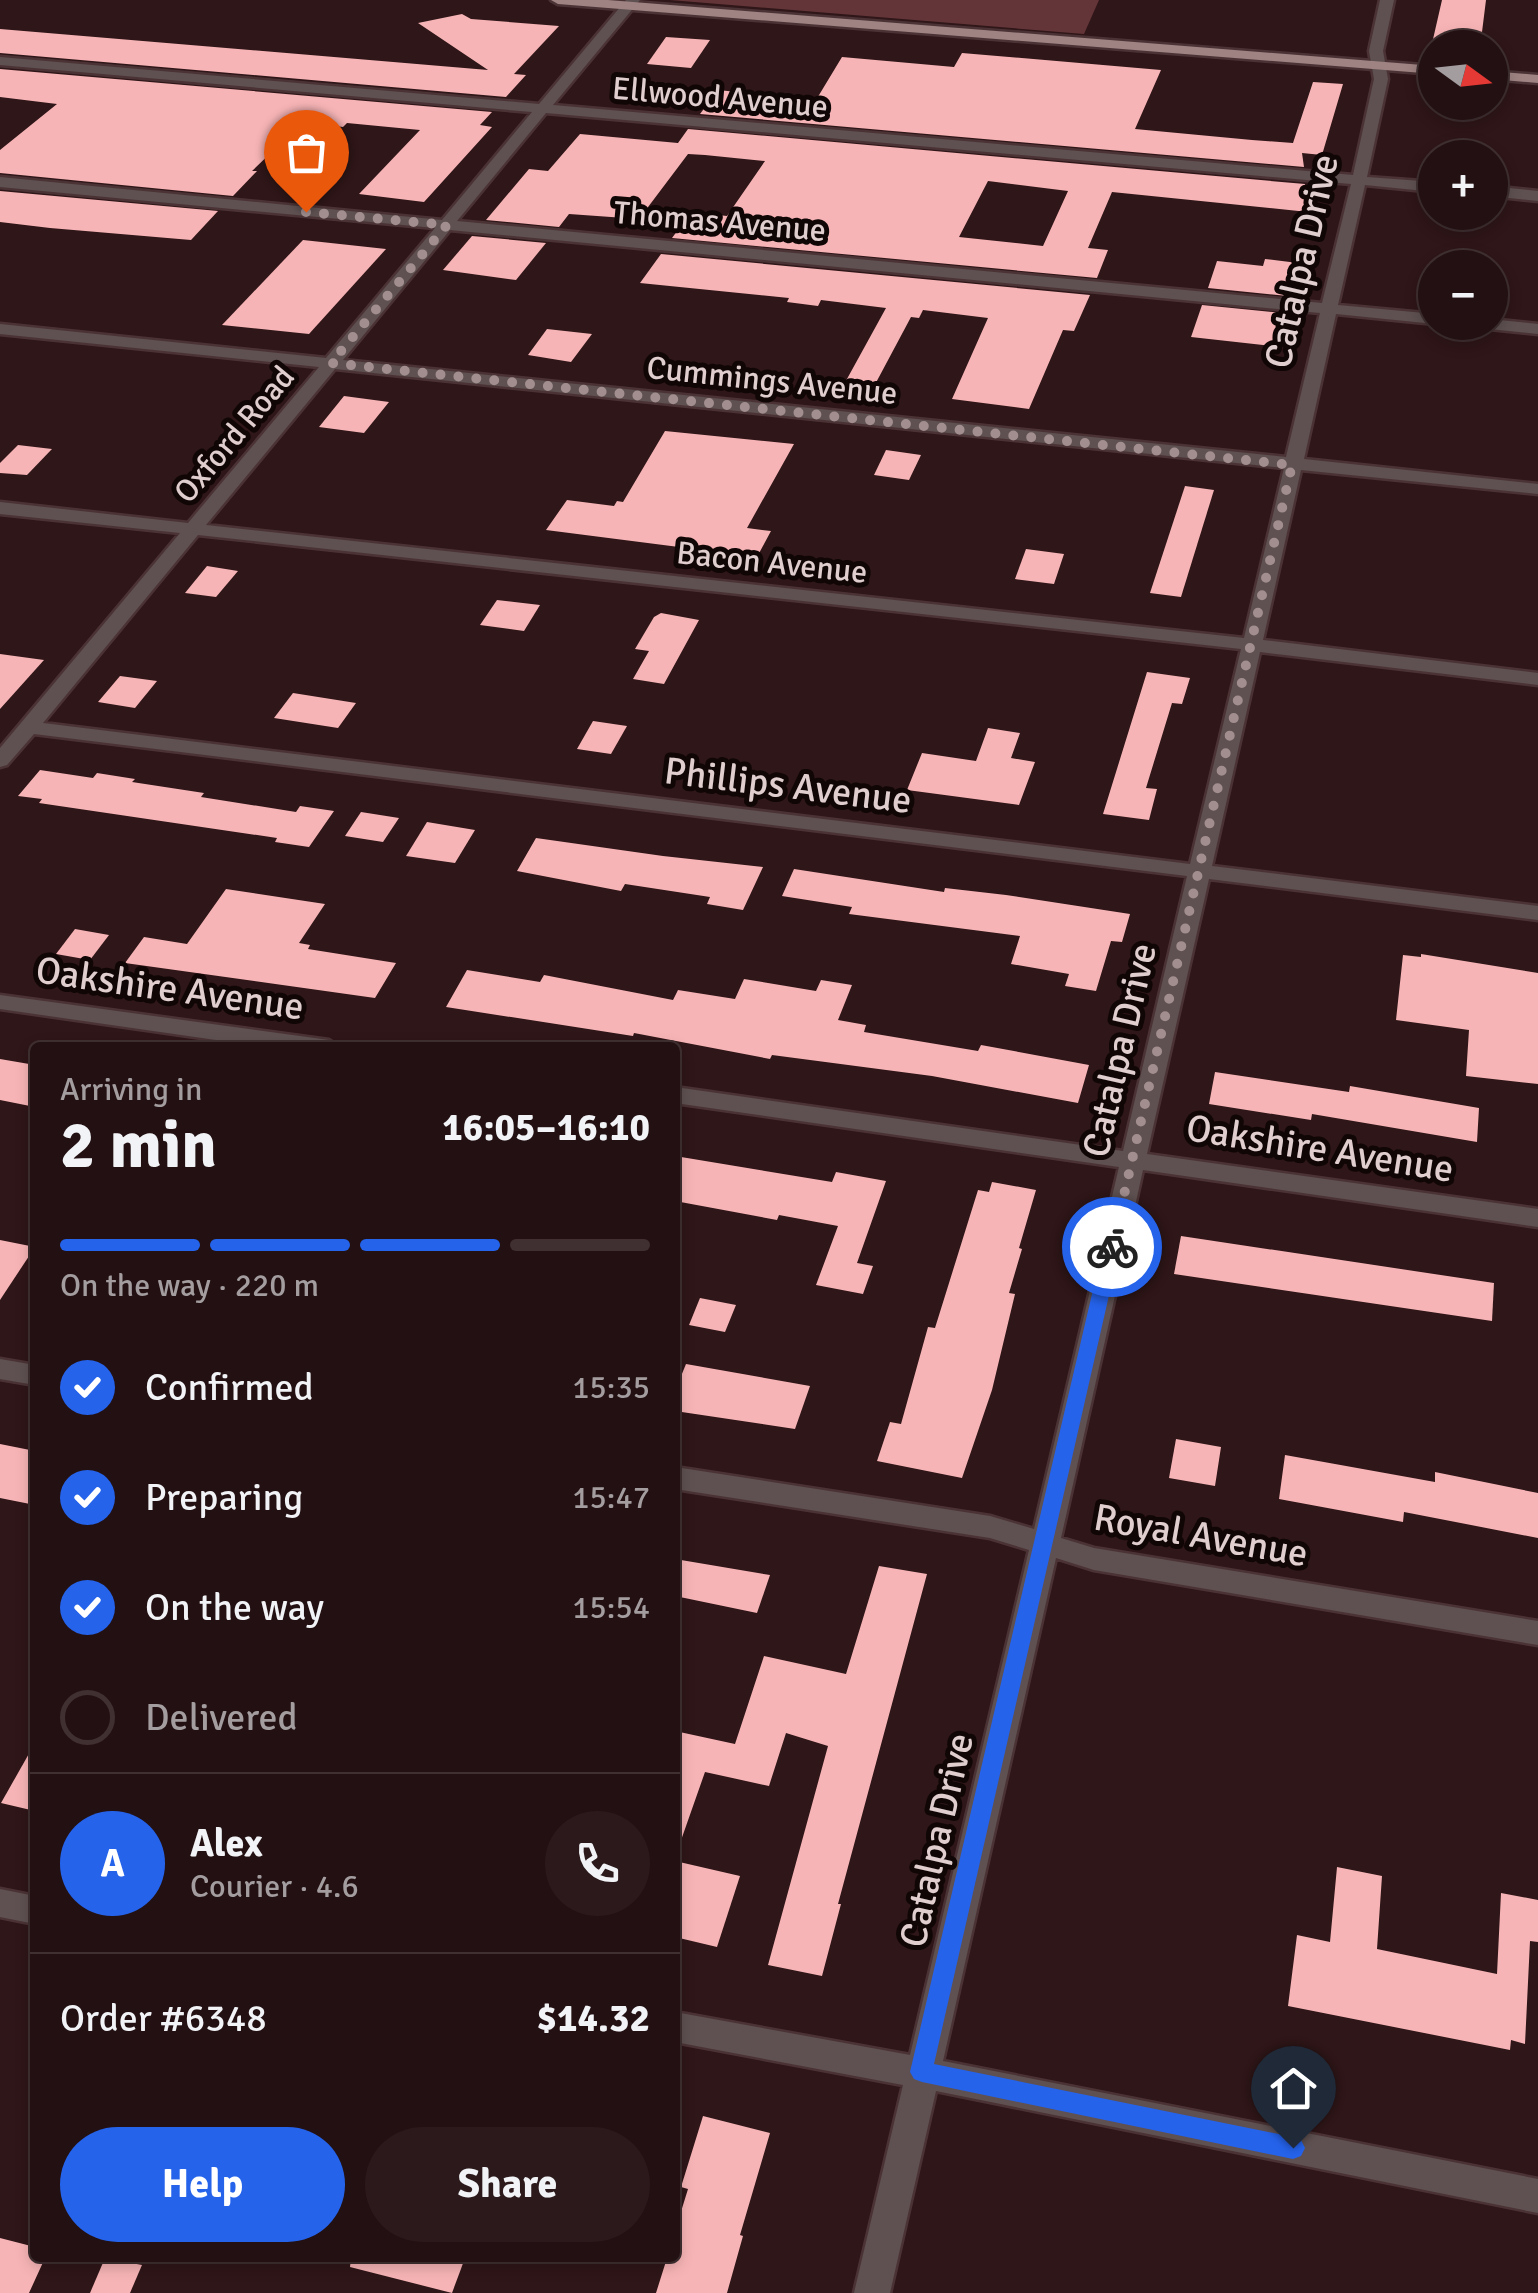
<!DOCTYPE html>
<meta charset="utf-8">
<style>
:root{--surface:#231012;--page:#2b191b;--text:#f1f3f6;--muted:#a39d9f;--line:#403032;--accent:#2563eb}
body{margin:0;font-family:Signika,sans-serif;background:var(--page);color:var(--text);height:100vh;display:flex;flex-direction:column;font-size:38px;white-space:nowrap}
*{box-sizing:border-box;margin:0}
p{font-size:32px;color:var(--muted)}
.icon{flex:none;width:55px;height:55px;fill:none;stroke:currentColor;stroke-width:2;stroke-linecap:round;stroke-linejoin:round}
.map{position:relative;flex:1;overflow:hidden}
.details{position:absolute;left:30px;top:1042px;width:650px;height:1220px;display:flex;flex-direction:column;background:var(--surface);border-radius:10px;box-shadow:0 5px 15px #0003,0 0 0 2px var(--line)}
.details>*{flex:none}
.needle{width:65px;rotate:105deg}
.tools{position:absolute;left:1418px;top:30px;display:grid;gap:20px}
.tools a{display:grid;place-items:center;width:90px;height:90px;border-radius:50%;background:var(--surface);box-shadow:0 5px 15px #0003,0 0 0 2px var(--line);font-size:50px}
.pin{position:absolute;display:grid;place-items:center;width:85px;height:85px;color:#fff;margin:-102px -42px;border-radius:50% 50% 50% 0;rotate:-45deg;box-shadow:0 0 10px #0007}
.pin .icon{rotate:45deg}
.courier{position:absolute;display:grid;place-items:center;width:100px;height:100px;margin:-50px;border:8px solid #2563eb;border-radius:50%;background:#fff;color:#222;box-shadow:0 2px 12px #0007}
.head em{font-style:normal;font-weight:700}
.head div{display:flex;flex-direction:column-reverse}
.head{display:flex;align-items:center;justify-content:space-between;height:170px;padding:0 30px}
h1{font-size:65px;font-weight:700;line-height:75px}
.bar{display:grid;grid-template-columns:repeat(4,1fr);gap:15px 10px;align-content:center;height:120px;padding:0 30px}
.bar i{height:12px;border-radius:8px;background:var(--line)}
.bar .active{background:var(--accent)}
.bar p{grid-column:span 4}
.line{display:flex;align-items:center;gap:25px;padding:0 30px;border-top:2px solid var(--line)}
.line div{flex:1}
.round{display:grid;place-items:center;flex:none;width:105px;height:105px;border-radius:52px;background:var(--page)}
ol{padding:0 30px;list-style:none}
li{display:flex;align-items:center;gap:30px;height:110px}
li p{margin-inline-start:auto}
li .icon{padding:10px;border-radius:50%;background:var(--accent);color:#fff;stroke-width:4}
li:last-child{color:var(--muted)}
li i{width:55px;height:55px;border:5px solid var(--line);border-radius:50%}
.action{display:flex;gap:20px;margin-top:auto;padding:20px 30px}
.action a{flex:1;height:115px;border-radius:60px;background:var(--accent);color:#fff;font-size:40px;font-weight:700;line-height:115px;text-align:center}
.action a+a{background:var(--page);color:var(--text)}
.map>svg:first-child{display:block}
.green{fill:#633538}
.building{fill:#f7b4b6;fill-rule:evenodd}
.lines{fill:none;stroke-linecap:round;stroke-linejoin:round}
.minor-casing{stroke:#4b3335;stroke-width:5}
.major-casing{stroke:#4b3335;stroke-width:5}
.minor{fill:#5f5151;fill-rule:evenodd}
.major{fill:#9f8383;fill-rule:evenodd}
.route{fill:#2563eb}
.done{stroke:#a28e8e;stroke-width:10;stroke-dasharray:0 18}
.labels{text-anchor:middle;stroke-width:10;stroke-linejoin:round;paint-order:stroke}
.far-street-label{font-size:32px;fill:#e0cece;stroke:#100606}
.street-label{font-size:38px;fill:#e0cece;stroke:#100606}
</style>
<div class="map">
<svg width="1538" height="2293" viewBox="0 0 1538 2293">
<rect width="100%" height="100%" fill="#2f1618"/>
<!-- green -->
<polygon class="green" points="670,0 1099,0 1084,34"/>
<!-- building -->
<g class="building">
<polygon points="1442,0 1486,0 1480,48 1431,48"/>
<polygon points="462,14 471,19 559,26 514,74 526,75 506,97 0,53 0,29 488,70 418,23"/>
<polygon points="666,37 710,40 691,68 647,64"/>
<polygon points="962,53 1161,70 1135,129 1252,140 1293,143 1313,82 1343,84 1322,155 1302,153 1304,167 700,114 718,90 816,100 842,57 954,67"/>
<polygon points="0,69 492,112 480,125 492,127 424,202 359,194 420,130 347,123 343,127 303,122 252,171 257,171 233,196 0,173 0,150 57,104 0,97"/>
<path d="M688,129L1305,184L1308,212L1112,192L1088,248L1108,250L1097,278L672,238L691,212L727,216L765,161L705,155L688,154L639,219L569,214L559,227L486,220L529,169L548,171L580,134L678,143ZM988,181L1068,191L1043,246L959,237Z"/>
<polygon points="0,191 218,211 191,240 50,228 0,222"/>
<polygon points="472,236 546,243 516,280 443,270"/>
<polygon points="303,240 386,249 309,334 222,325"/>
<polygon points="661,254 1090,295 1074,331 1063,330 1029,409 952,399 988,318 923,310 919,318 911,317 871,392 842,388 886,308 821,300 818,306 787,302 789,298 640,283"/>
<polygon points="1265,259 1298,263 1288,296 1208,288 1217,261 1263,266"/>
<polygon points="1202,305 1283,313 1273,346 1191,337"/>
<polygon points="547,329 592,334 571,362 528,355"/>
<polygon points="344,396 389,402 364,433 319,427"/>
<polygon points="665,431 794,444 747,528 771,531 757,557 546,530 567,500 614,506 617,501 623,502"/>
<polygon points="18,445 52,449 27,475 0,473 0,463"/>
<polygon points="886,450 921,455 909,480 874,475"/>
<polygon points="1185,486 1214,490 1181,597 1150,593"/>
<polygon points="1026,549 1064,554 1054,584 1015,579"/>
<polygon points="207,566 238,571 216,597 185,593"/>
<polygon points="497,600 540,605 524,631 480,625"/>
<polygon points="661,613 699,620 664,684 633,679 649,651 635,649 654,617"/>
<polygon points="0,654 44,660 0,709"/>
<polygon points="1147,672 1190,678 1182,704 1172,703 1146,788 1157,789 1149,820 1103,814"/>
<polygon points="120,676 157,681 135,708 98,702"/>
<polygon points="293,693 356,703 338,728 274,718"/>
<polygon points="593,721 627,726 611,754 577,749"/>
<polygon points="988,728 1020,733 1011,758 1035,762 1019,805 907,790 922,753 976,761"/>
<polygon points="40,770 93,778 97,773 135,779 132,782 204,793 201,797 296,812 300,806 334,811 309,847 275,842 277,838 39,803 42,799 18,796"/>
<polygon points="361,812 399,818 383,842 345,836"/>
<polygon points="427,822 475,830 455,863 406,856"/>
<polygon points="536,838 663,856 763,867 743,910 707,904 710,897 625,884 621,891 517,871"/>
<polygon points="794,869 944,892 945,888 1006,895 1130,914 1122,942 1111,941 1096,991 1065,986 1069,974 1011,964 1020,936 849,914 852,907 782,896"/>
<polygon points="226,889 325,904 299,943 310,945 308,949 396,963 375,998 125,963 144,937 187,944"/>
<polygon points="75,929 109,935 90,960 56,954"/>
<polygon points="1421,954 1538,973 1538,1084 1466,1076 1469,1030 1396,1020 1403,955 1421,957"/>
<polygon points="467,970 540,982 544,975 673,1000 678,990 735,999 744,979 816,991 821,980 852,985 838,1020 866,1025 864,1032 978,1051 981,1045 1089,1065 1078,1103 932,1076 772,1055 770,1059 634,1033 633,1036 446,1007"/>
<polygon points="0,1059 35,1065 35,1107 0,1100"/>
<polygon points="1215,1072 1349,1092 1350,1086 1479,1108 1477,1142 1312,1114 1311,1120 1209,1104"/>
<polygon points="675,1156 832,1182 836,1172 886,1181 857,1263 873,1266 863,1294 816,1285 838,1226 779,1215 777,1220 675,1201"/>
<polygon points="992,1182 1036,1190 1019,1248 1022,1249 1009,1293 1015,1294 992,1390 962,1478 877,1461 890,1422 901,1424 928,1327 935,1328 978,1190 989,1192"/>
<polygon points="1181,1236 1494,1283 1492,1321 1174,1274"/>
<polygon points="0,1240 35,1247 0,1300"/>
<polygon points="700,1298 736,1305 725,1332 689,1325"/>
<polygon points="686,1364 810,1386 795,1429 675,1411 675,1391"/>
<polygon points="1176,1439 1221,1447 1215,1486 1169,1478"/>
<polygon points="0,1444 35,1451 35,1505 0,1498"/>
<polygon points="1285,1455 1435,1482 1435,1472 1538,1493 1538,1538 1404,1512 1403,1522 1279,1499"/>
<polygon points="675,1559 770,1575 757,1613 675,1596"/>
<polygon points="879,1566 927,1574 838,1904 841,1904 822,1976 768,1965 828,1746 786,1733 769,1786 705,1772 679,1846 675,1845 675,1731 735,1744 764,1656 846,1674"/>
<polygon points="35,1743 35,1811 1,1803"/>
<polygon points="675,1861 740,1876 717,1947 675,1937"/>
<polygon points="1337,1867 1382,1876 1377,1949 1497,1974 1501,1893 1538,1900 1538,1942 1530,1941 1525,2044 1511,2040 1510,2050 1288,2006 1297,1935 1330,1942"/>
<polygon points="703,2116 770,2133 740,2235 743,2236 727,2293 656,2293 667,2258 675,2258 675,2231 688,2189 681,2187"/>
<polygon points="0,2238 35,2247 35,2258 45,2258 29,2293 0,2293"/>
<polygon points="105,2258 142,2265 130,2293 90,2293"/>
<polygon points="351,2258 465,2258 452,2293 350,2267"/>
</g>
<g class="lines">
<!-- minor casing -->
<g class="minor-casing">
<g id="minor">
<path d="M626,0H640L553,105L1353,175L1374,79L1369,51L1380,0H1394L1383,51L1388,79L1367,177L1435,182V192L1365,185L1338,305L1435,314V322H1441L1435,324L1336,314L1304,459L1538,484V494L1301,470L1263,640L1538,673V685L1260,652L1212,866L1538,906V920L1209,879L1147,1154L1538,1209V1227L1143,1170L1061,1538L1094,1548L1538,1621V1645L1094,1570L1056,1558L943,2061L1538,2179V2213L936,2091L890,2293H854L903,2085L675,2042V2012L910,2055L1029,1550L990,1538L675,1489V1467L990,1516L1034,1529L1119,1167L675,1103V1087L1123,1151L1187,876L34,734L7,765L0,767V748L180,533L0,514V502L188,523L319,367L0,334V324L326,358L435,228L0,187V177L442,220L532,112L0,65V57L539,104ZM546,113L1351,184L1322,303L457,221ZM450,230L1320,313L1286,457L343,360ZM335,369L1284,468L1244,638L206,525ZM198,535L1205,645L1241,649L1190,864L43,723Z"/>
<polygon points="1490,186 1538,191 1538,201 1490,196"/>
<polygon points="1490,319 1538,324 1538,334 1470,327 1462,322 1490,322"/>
<polygon points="0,995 329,1040 341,1048 272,1048 0,1009"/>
<polygon points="0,1359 35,1365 35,1385 0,1379"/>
<polygon points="0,1889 35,1896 35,1924 0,1917"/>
</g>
</g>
<!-- major casing -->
<g class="major-casing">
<g id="major">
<polygon points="551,0 608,0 1435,66 1435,74 558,4"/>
<polygon points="1490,71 1538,75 1538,83 1490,79"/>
</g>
</g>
<!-- minor -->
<use href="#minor" class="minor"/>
<!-- major -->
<use href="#major" class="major"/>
</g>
<!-- route -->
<polygon class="route" points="1112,1241 1120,1247 934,2064 1293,2137 1301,2140 1305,2148 1301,2156 1293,2159 922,2082 914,2079 910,2072 1103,1247"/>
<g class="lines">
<!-- done -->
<polyline class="done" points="306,212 447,225 331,363 1292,465 1112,1247"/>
</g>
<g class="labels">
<!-- far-street labels -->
<g class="far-street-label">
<text transform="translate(720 97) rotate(5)" y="11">Ellwood Avenue</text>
<text transform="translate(720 221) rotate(5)" y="11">Thomas Avenue</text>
<text transform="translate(772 380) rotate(6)" y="11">Cummings Avenue</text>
<text transform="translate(234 434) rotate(-50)" y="11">Oxford Road</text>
<text transform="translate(772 562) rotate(6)" y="11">Bacon Avenue</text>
</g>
<!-- street labels -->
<g class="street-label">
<text transform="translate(1301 261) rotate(-77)" y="13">Catalpa Drive</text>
<text transform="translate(788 785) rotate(7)" y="13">Phillips Avenue</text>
<text transform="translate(170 988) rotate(8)" y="13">Oakshire Avenue</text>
<text transform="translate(1119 1050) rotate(-77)" y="13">Catalpa Drive</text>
<text transform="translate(1320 1148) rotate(9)" y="13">Oakshire Avenue</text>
<text transform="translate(1201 1535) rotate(10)" y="13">Royal Avenue</text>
<text transform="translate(936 1840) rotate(-77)" y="13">Catalpa Drive</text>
</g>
</g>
</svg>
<div class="tools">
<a><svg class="needle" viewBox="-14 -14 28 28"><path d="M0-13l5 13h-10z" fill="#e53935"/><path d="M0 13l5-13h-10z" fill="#a39d9f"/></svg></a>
<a>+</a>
<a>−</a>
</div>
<div class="pin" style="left:306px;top:212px;background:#ea580c"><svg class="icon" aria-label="bag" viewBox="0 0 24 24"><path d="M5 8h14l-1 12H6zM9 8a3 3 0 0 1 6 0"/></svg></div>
<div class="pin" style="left:1293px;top:2148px;background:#1f2937"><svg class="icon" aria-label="home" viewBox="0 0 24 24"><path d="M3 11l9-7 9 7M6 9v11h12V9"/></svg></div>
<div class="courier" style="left:1112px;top:1247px"><svg class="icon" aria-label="bike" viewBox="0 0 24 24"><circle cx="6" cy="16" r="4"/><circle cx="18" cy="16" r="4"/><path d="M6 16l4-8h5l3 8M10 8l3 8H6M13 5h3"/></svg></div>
<section class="details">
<div class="head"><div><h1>2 min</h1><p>Arriving in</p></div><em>16:05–16:10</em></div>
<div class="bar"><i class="active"></i><i class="active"></i><i class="active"></i><i></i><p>On the way · 220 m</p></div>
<ol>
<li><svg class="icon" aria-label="check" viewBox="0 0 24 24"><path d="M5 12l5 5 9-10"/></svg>Confirmed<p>15:35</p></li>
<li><svg class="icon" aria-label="check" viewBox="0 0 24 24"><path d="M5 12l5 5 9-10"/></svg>Preparing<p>15:47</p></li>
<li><svg class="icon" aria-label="check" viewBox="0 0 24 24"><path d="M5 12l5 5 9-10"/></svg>On the way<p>15:54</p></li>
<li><i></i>Delivered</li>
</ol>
<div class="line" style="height:180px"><b class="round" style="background:var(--accent);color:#fff">A</b><div><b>Alex</b><p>Courier · 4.6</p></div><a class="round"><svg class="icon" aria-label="phone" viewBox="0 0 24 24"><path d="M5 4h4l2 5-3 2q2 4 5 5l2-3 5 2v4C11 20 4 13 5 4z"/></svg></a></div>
<div class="line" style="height:130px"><div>Order #6348</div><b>$14.32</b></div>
<div class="action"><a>Help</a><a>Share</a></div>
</section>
</div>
